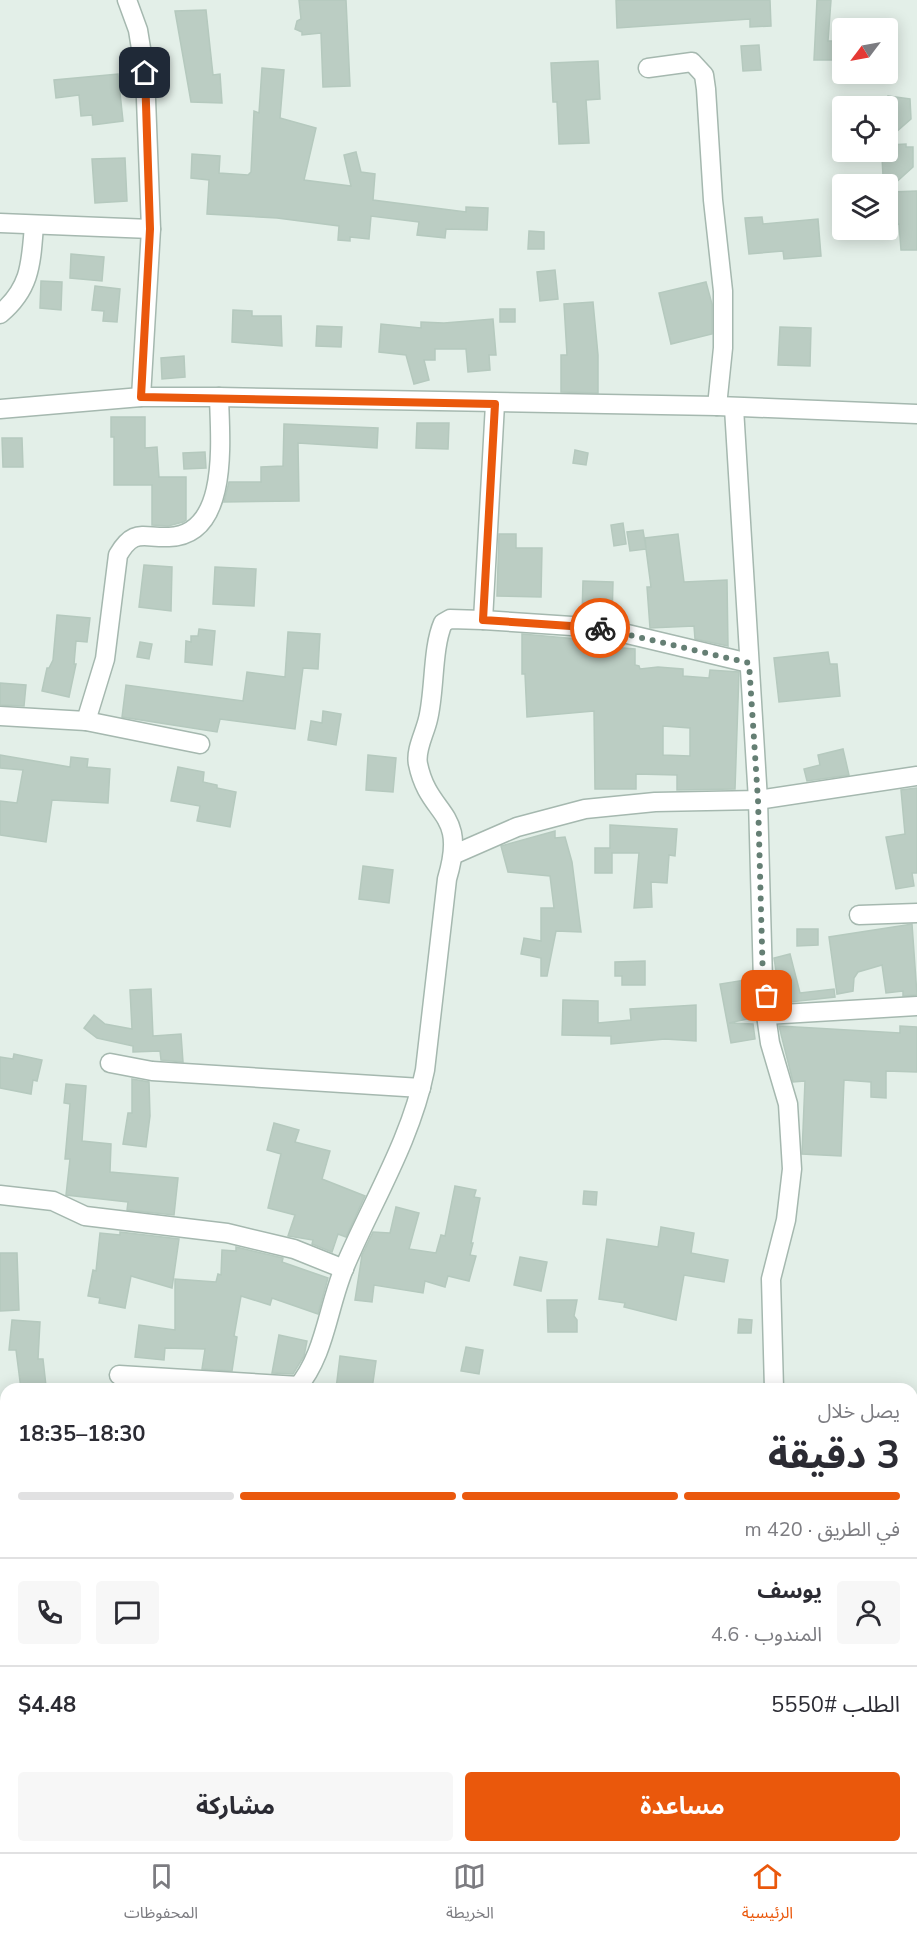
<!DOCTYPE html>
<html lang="ar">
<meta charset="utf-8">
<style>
:root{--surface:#fff;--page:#f7f7f7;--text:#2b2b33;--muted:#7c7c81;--line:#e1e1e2;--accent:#ea580c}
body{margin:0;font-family:"Nunito Sans","Noto Sans Arabic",sans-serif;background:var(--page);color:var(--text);direction:rtl;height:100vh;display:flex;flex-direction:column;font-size:22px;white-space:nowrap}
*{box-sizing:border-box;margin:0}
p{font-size:20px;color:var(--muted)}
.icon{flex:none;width:33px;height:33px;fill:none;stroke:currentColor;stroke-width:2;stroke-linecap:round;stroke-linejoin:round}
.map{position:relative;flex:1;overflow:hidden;direction:ltr}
.side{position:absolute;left:0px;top:1383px;width:918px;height:470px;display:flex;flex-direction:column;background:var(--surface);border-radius:18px 18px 0 0;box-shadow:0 3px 15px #0003;direction:rtl}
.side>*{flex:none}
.needle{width:39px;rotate:238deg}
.controls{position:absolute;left:832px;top:18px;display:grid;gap:12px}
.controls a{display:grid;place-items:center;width:66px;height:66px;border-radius:6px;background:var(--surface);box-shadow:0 3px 15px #0003;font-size:30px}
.pin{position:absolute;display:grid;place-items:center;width:51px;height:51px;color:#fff;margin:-26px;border-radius:12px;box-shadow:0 3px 9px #0006}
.courier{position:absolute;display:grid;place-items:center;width:60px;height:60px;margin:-30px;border:4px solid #ea580c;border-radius:50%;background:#fff;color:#222;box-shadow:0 2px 8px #0007}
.head em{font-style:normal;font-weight:700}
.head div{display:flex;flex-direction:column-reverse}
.head{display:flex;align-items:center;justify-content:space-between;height:102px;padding:0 18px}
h1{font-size:39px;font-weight:700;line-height:45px}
.bar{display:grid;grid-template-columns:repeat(4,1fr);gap:9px 6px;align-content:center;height:72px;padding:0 18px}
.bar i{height:8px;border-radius:4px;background:var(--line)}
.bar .on{background:var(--accent)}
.bar p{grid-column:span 4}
.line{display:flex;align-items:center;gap:15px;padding:0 18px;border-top:2px solid var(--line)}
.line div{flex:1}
.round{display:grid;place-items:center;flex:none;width:63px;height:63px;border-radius:6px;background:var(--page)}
.primary-button{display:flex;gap:12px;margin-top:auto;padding:12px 18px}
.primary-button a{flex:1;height:69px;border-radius:6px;background:var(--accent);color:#fff;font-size:24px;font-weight:700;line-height:69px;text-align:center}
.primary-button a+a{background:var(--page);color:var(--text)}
.tabs{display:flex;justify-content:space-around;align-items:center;height:84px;border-top:2px solid var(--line);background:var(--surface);font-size:16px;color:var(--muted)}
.tabs a{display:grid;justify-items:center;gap:3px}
.tabs .on{color:var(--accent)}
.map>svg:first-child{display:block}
.building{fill:#bbcdc3;stroke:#b5c9be;stroke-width:1.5;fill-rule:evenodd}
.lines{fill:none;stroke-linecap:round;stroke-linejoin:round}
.minor-casing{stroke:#a5b8af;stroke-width:21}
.minor{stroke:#fff;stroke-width:18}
.done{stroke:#657f74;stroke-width:6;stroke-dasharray:0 10.8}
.route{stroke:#ea580c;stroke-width:8}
</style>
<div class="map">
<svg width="917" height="1852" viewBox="0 0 917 1852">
<rect width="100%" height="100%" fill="#e3efe8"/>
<!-- building -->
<g class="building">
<polygon points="299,0 346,0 350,86 323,87 321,33 302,35 302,32 295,29 297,21 301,19"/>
<polygon points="616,0 770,0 771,26 750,27 750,19 617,28"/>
<polygon points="817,0 831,0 828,41 834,41 834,60 814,60"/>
<polygon points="206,10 213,75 220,74 222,103 191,102 175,11"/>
<polygon points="759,45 761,70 743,71 741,46"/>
<polygon points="598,61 600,99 586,100 589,143 559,144 557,102 553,102 551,63"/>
<polygon points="262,68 284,70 280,118 316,128 304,180 351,186 344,155 356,152 361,172 375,174 373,200 466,212 466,207 488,208 487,230 446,229 445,238 417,235 419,222 371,216 369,239 350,237 350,241 338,240 339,226 277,218 207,214 209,180 191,178 192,154 220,156 219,173 248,175 251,172 254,111 259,113"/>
<polygon points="118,74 123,121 93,125 92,115 81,116 79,95 56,98 54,80"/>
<polygon points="888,96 910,99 911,119 888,139"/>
<polygon points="906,144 906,147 913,147 913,167 891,187 890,175 883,176 882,157 887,157 888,145"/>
<polygon points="125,158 127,201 95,203 92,159"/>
<polygon points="917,191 917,250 901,250 899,224 892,225 891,192"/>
<polygon points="762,217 763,224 818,219 821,256 784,259 783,251 749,254 745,218"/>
<polygon points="529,231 544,232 544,249 528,249"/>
<polygon points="71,254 104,257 102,281 70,278"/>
<polygon points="555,270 558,299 540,301 537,272"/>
<polygon points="41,281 62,282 61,310 40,308"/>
<polygon points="706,282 712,304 712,334 671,344 659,293"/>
<polygon points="95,286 120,289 117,322 103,321 104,311 92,310"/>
<polygon points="593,302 598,355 598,393 561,392 561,355 567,355 564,304"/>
<rect x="500" y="309" width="15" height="13"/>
<polygon points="233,310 252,311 252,316 281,316 282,346 232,342"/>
<polygon points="493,319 496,355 489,355 490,370 468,372 466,349 435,349 435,360 424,360 429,380 414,384 406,355 379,352 381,324 421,328 421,322 444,323"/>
<polygon points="317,326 342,327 341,347 316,346"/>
<polygon points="780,327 811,328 810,366 778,365"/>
<polygon points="184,356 185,377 162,379 161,358"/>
<polygon points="111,417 145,417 145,448 157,447 159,477 186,477 186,520 183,522 168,526 152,525 152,485 114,485 114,437 111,437"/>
<polygon points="417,423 449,423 448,449 416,448"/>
<polygon points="284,424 378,428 377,448 298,443 299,501 224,502 229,482 261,482 261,467 283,466"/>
<polygon points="2,438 22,438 23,467 3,467"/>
<polygon points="575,450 588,453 586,465 573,463"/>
<polygon points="205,452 206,468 184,469 183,453"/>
<polygon points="623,523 626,544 614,546 611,525"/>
<polygon points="643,530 646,548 645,538 678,534 684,582 727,580 728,646 695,639 694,626 650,628 647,587 651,587 646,549 630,551 627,532"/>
<polygon points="499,534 516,534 516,548 542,548 541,597 497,596"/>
<polygon points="144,565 172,567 171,611 139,607"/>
<polygon points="215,567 256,569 254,606 213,604"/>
<polygon points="583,581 613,582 612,619 582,615"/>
<polygon points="57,615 90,618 87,642 76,641 74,664 76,664 69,697 42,691 47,668 49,668 53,660"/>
<polygon points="199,629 215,631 212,665 185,662 186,641 191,642 191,636 198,636"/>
<polygon points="288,632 320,634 318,669 303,668 295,729 220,719 217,732 122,717 126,685 243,701 247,672 285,677"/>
<path d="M522,634L611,642V647L635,649V665L639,666L640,669L658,667L683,669V676L709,678L710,670L739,672L735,789L677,790V775L636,774V789H595L594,711L527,717L525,674H522ZM663,726L690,728V756L663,755Z"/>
<polygon points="140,642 152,644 149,659 137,657"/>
<polygon points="828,652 830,664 837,664 840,696 779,702 774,658"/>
<polygon points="0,683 26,685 24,706 0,705"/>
<polygon points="323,711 341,714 336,745 308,740 311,721 322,723"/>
<polygon points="843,749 849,775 807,781 804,769 820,765 818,755"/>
<polygon points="0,755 70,767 71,757 88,759 87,767 110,769 108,803 52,800 46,842 0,835 0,801 17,803 23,770 0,768"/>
<polygon points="368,755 396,758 393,792 366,790"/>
<polygon points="178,767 204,772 203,782 217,785 217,788 236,792 230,827 197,821 200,806 171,801"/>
<polygon points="917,788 917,873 912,873 914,886 896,889 886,837 905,834 901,790"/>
<polygon points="610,825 677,829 675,856 669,855 667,883 651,882 652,907 634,908 639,853 612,853 612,873 595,873 595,848 610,848"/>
<polygon points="555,831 555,838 565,837 572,862 581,932 556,931 547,976 541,976 541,958 521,954 524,938 541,941 541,908 554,908 550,876 508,872 501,846"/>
<polygon points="363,866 393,870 389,903 359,899"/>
<polygon points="912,924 917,995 903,996 903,991 886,993 882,965 858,972 854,978 853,991 837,994 829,937"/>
<polygon points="797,929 818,929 818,945 797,946"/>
<polygon points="790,954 800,993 834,989 835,997 781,1003 774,958"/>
<polygon points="645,961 645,985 622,985 622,976 615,976 615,962"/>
<polygon points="745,980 752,1018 729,1023 753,1024 755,1039 731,1043 720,984"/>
<polygon points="151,989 153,1036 181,1034 183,1062 161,1060 160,1051 133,1052 133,1046 97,1038 84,1028 94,1015 105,1024 132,1029 130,990"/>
<polygon points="563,1000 598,1001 598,1023 631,1020 630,1009 696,1005 696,1041 665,1039 611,1044 611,1036 562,1035"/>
<polygon points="779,1026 900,1033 900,1026 917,1027 917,1072 886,1071 886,1098 871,1097 871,1082 844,1080 841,1156 802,1154 805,1081 793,1082"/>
<polygon points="14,1054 42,1060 37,1081 33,1080 31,1094 0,1088 0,1057 13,1059"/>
<polygon points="132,1079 149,1082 150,1116 146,1147 123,1144 128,1113 132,1113"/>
<polygon points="66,1084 86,1086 82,1141 111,1144 110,1172 178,1178 174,1215 127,1210 128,1202 66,1195 70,1159 65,1159 70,1104 64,1103"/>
<polygon points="274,1123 299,1130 295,1142 330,1151 322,1179 365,1196 346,1237 338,1234 332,1252 312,1244 313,1240 288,1236 295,1215 268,1208 281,1154 267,1150"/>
<polygon points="455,1186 476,1190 474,1197 480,1198 471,1243 473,1243 470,1255 476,1256 469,1281 448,1276 445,1287 425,1281 423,1293 374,1285 372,1302 355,1300 362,1255 373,1232 390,1233 396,1207 419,1213 409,1249 436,1253 441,1235 445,1236"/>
<polygon points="584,1191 597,1192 596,1205 583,1204"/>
<polygon points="661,1227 694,1233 691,1253 728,1260 724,1282 684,1275 676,1320 624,1307 625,1303 599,1299 607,1239 658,1247"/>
<polygon points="120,1232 179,1239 172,1288 131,1276 125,1308 99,1303 100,1298 88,1296 93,1270 96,1271 100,1233 120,1235"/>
<polygon points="236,1247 283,1258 282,1262 328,1278 318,1314 272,1298 270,1305 241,1296 234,1336 237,1337 232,1371 202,1369 205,1349 165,1348 164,1360 135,1357 139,1325 175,1330 175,1279 216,1282 218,1274 221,1275 222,1250 236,1251"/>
<polygon points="0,1253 17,1253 19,1310 0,1311"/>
<polygon points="520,1257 547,1262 541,1291 514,1285"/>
<polygon points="547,1300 577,1300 574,1316 577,1320 577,1332 548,1332"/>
<polygon points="739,1319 752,1320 751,1333 738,1333"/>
<polygon points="12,1320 40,1322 38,1359 43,1359 46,1386 21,1389 16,1350 9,1350"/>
<polygon points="279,1335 307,1341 304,1356 293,1374 272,1373"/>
<polygon points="466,1347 483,1350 479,1374 461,1371"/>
<polygon points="340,1356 376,1361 372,1389 336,1389"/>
</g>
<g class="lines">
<!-- minor casing -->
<g class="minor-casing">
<g id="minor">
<polyline points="127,0 138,30 145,73 151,229 141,397"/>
<polyline points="648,68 692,62 704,75 706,89 713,200 723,291 723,348 717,406"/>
<polyline points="0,223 151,229"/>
<path d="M0,314C31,288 31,263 34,225"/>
<polyline points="734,408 758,800 763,982 772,1011 766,1015 770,1043 788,1104 792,1169 786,1220 771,1279 774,1389"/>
<polyline points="0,409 141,397 219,397 717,406 917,414"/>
<polyline points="483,620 495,404"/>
<polyline points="0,716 86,721 200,744"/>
<path d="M86,721L105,659L118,555C134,528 142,538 169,537C230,535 220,439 219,397"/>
<polyline points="455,854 517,827 585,809 655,802 758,800 917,776"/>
<polyline points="859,915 917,913"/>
<polyline points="766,1015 917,1006"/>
<polyline points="110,1063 152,1071 421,1088"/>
<polyline points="0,1195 53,1201 85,1216 227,1233 294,1249 344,1269"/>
<polyline points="119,1375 299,1386"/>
<path d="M296,1389C326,1354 327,1308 345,1266C372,1202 411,1140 425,1070L447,879C468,809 429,818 418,764C415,750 425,733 428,719C435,691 432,648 443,623L450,619L483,620L602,628L749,663"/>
<polyline points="0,1801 6,1798"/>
<polyline points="912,1830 917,1831"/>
<polyline points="84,1852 86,1846"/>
</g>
</g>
<!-- minor -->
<use href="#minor" class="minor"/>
</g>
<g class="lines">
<!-- done -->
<polyline class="done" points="600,628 749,663 758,800 763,982 767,996"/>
<!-- route -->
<polyline class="route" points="145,73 150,229 141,397 495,404 483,620 600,628"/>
</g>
</svg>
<div class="controls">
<a><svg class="needle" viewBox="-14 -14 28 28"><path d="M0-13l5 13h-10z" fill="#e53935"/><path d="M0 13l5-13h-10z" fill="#7c7c81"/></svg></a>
<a><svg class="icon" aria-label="locate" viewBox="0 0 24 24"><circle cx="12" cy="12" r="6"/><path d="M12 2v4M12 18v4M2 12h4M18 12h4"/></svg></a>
<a><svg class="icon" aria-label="layers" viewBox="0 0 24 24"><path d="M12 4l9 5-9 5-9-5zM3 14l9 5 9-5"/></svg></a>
</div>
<div class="pin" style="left:767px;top:996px;background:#ea580c"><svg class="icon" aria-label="bag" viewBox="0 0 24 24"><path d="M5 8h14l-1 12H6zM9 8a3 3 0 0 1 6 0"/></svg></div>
<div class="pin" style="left:145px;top:73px;background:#1f2937"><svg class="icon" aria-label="home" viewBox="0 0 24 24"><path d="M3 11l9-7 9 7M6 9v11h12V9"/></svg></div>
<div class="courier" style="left:600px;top:628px"><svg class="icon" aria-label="bike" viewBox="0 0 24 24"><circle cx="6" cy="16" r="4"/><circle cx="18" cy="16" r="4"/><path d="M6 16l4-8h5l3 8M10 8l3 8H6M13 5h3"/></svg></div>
<section class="side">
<div class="head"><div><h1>3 دقيقة</h1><p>يصل خلال</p></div><em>18:30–18:35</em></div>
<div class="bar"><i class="on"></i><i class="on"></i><i class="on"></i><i></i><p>في الطريق · 420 m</p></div>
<div class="line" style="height:108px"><a class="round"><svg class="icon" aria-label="person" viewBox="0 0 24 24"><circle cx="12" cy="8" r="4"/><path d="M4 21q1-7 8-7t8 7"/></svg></a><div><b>يوسف</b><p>المندوب · 4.6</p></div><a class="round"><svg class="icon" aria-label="chat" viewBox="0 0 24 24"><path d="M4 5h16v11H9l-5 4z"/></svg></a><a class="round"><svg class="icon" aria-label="phone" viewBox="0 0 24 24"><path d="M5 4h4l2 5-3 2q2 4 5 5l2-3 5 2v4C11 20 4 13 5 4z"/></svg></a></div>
<div class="line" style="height:78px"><div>الطلب #5550</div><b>$4.48</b></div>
<div class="primary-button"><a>مساعدة</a><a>مشاركة</a></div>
</section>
</div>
<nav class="tabs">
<a class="on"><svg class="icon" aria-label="home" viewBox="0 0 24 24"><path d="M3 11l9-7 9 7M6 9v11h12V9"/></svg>الرئيسية</a>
<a><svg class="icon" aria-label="map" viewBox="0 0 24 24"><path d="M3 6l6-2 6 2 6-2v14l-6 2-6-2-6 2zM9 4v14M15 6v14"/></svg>الخريطة</a>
<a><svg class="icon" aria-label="saved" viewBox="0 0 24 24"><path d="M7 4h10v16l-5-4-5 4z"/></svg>المحفوظات</a>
</nav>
